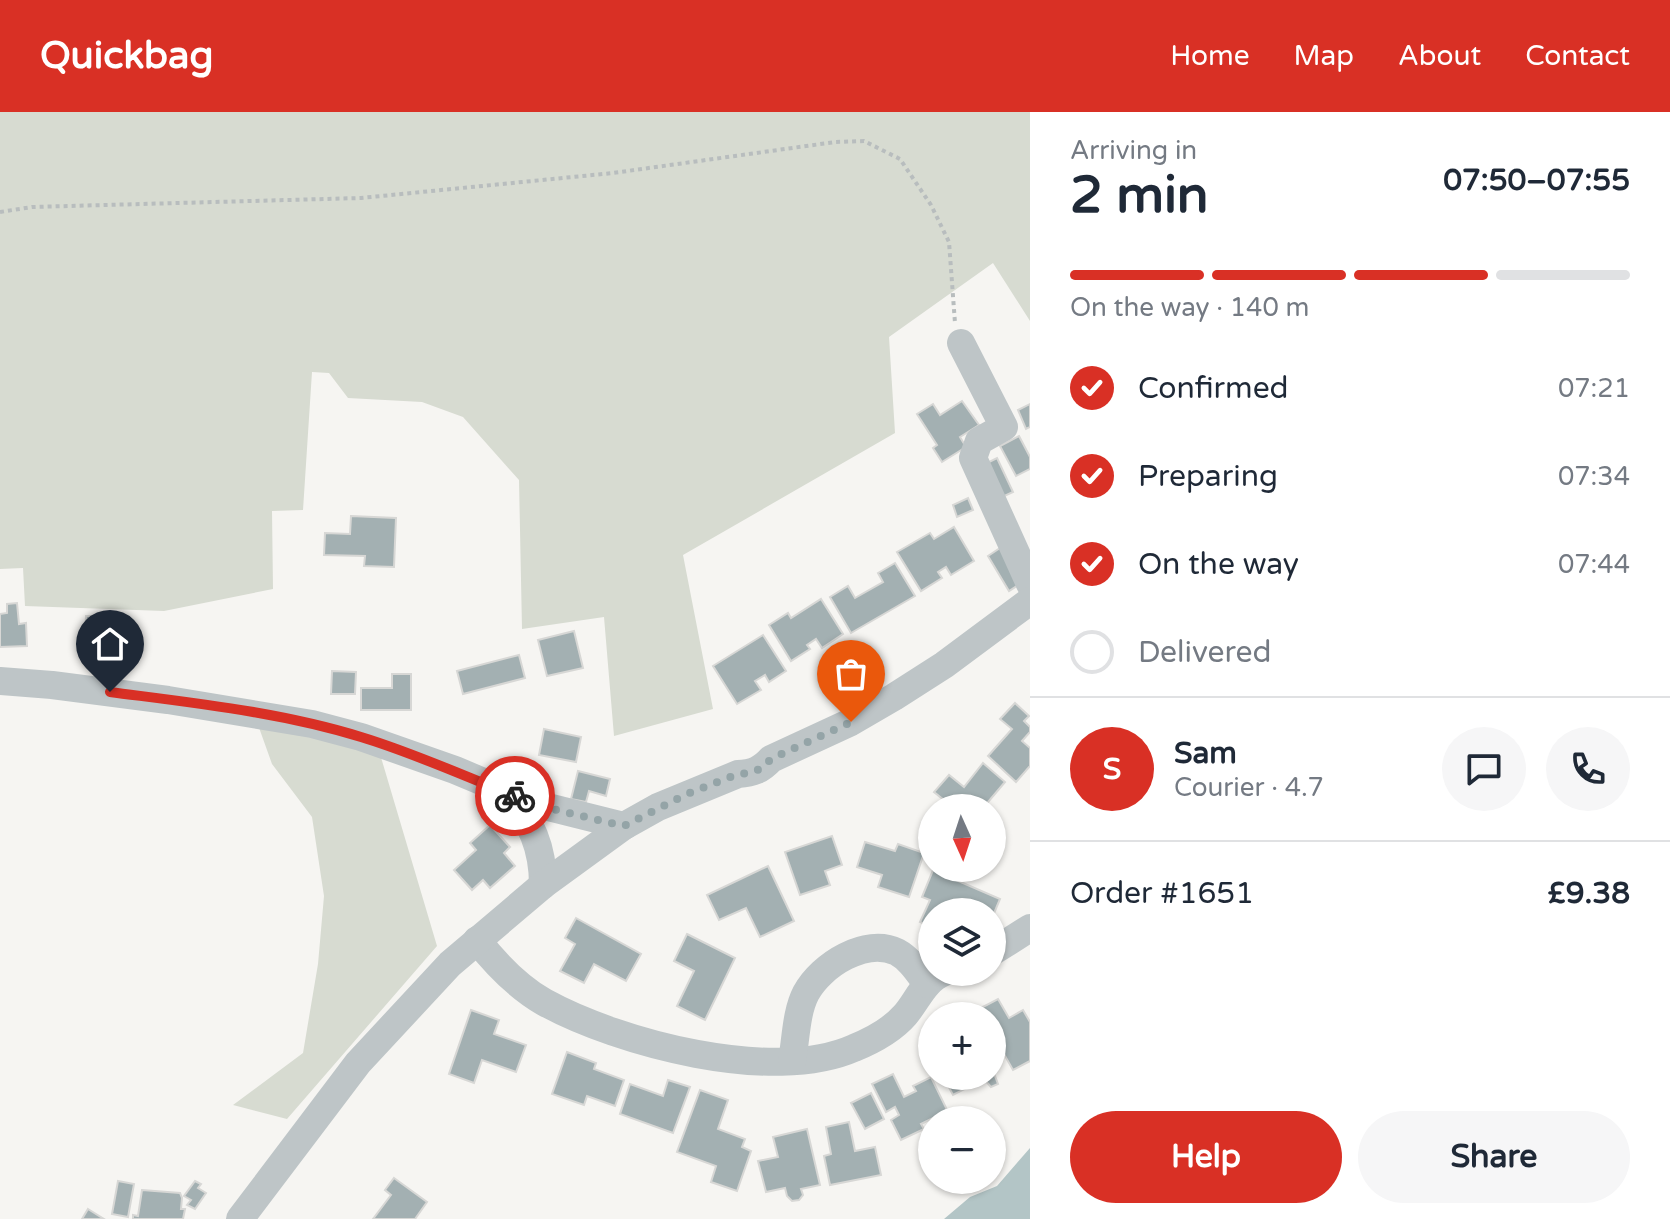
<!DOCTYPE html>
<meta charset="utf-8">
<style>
:root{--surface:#fff;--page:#f6f6f7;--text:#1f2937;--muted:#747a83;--line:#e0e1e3;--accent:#d93025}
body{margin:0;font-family:"Varela Round",sans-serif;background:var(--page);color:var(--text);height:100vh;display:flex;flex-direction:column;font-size:30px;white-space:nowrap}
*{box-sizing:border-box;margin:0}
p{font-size:26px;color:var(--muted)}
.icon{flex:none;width:44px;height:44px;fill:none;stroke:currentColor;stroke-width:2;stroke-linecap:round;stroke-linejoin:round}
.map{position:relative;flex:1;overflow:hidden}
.details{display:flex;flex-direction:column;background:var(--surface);width:640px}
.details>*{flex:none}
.needle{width:52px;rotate:177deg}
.controls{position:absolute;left:918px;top:682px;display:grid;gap:16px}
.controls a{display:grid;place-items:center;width:88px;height:88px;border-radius:50%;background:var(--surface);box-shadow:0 2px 6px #0004;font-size:40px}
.pin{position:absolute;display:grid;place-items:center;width:68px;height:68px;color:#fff;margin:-82px -34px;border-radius:50% 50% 50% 0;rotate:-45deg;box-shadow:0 0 8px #0007}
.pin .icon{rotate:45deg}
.courier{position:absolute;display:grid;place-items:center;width:80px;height:80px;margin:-40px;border:6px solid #d93025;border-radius:50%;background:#fff;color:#222;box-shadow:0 2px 10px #0007}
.headline em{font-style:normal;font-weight:700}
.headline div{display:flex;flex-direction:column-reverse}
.headline{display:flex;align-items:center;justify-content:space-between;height:136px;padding:0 40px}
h1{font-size:52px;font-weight:700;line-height:60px}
.bar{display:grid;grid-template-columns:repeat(4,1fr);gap:12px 8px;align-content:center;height:96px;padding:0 40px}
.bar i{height:10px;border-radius:6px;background:var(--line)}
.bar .active{background:var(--accent)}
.bar p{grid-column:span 4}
.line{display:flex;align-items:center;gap:20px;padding:0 40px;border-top:2px solid var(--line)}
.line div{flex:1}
.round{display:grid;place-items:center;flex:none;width:84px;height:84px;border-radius:42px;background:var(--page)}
ol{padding:0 40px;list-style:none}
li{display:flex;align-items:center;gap:24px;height:88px}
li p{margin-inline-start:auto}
li .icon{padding:8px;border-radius:50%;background:var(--accent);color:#fff;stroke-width:4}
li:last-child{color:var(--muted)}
li i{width:44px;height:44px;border:4px solid var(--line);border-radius:50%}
.cta{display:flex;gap:16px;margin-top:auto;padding:16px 40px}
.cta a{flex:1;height:92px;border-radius:48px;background:var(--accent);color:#fff;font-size:32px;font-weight:700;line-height:92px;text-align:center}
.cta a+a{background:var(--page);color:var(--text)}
header{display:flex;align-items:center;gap:48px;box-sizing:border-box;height:112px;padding:0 40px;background:var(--accent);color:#fff}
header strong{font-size:38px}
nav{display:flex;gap:44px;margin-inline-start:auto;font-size:28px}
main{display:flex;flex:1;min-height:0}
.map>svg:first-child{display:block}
.green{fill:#d7dbd1}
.water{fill:#b3c5c6}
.building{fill:#a3b0b2;stroke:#d7d7d5;stroke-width:2}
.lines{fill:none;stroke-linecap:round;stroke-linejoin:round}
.path{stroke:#b8bdbe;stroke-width:4;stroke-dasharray:4 4;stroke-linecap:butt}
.minor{stroke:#bec5c7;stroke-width:28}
.done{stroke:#94a4a7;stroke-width:8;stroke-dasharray:0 14.4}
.route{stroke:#d93025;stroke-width:10}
</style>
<header>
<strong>Quickbag</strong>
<nav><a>Home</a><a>Map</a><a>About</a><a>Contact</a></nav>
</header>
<main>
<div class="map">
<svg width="1030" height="1107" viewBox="0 0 1030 1107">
<rect width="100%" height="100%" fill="#f6f5f2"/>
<!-- green -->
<g class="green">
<polygon points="0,0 1030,0 1030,209 993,151 889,225 895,321 683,443 713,597 614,624 604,505 522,517 519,368 463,305 422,290 348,286 329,261 312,260 303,398 272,399 273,477 164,499 25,494 23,456 0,457"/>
<polygon points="257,610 380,642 437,834 287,1007 233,993 303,941 318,852 324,784 312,705 272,652"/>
</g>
<!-- water -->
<polygon class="water" points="1030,1036 1030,1107 944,1107 970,1085 997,1074"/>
<!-- building -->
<g class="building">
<polygon points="962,289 979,313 960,325 966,335 942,350 933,336 937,333 917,302 933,292 940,303"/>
<polygon points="1030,292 1030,315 1026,317 1018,298"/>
<polygon points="1019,324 1030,345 1030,357 1016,364 1000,334"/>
<polygon points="997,346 1013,380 998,387 983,353"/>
<polygon points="968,386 973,398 957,405 953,393"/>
<polygon points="351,404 396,406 394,455 364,454 365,444 324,443 325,421 350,422"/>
<polygon points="954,415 974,449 951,463 946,455 938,460 942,466 921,479 897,440 930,421 934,427"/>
<polygon points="1003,434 1020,472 1009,479 988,444"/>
<polygon points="895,451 915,484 851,521 830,485 848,474 855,486 883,470 878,461"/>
<polygon points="821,487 843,522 822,536 816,527 807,533 810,537 791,549 769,513 788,501 791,506"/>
<polygon points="17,491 19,512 26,511 27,534 0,535 0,502 7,501 7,492"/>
<polygon points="86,504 121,504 120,530 85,529"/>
<polygon points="574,519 583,556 547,564 538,528"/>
<polygon points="763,523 786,559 769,570 765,563 755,569 761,578 737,592 713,554"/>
<polygon points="519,543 525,566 463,582 457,559"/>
<polygon points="332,559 356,560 355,582 331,582"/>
<polygon points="392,562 411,562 411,598 361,598 361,576 392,576"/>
<polygon points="1015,591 1029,604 1024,609 1030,615 1030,620 1022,629 1030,636 1030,654 1016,670 988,644 1012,617 1000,607"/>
<polygon points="544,617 581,625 576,650 539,643"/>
<polygon points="983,651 1005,670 983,696 954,696 934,680 949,663 964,675"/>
<polygon points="578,659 610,667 606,684 589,679 586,690 571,687"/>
<polygon points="490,713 510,735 504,741 515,754 490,776 483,768 472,778 454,758 476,738 470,731"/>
<polygon points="832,724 842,753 825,759 830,773 800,783 785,740"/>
<polygon points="865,730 895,739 898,732 924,741 909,785 878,775 882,763 857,755"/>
<polygon points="768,754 794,809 760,825 746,796 719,808 707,783"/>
<polygon points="933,758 1000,787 992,806 992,800 932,800 932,815 920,810 930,788 922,785"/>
<polygon points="576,806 641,842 626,869 594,852 584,871 560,859 575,832 565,826"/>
<polygon points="687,822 735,846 705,908 677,894 694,859 674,849"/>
<polygon points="998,887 1009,906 1023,898 1030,910 1030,949 1013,958 992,921 992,904 983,904 979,897"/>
<polygon points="471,898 499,908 494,922 526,933 516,960 482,948 474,971 449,962"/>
<polygon points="567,940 596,951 594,957 624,968 615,994 587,984 584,993 552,982"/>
<polygon points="992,956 998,972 991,975 984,967 953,983 943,964 992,964"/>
<polygon points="893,962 904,985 916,979 913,974 931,965 952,1008 937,1008 935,1005 921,1012 924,1017 901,1028 891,1008 899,1003 895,995 886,1000 872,972"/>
<polygon points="668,968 690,975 673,1021 620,1002 630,972 663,984"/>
<polygon points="700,978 728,988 718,1017 745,1027 742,1035 751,1039 737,1079 711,1070 716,1054 677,1040"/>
<polygon points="871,981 884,1007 865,1017 851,991"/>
<polygon points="849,1010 855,1039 875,1035 881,1063 830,1073 824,1044 831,1042 826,1015"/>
<polygon points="807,1017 820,1073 801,1077 803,1083 799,1088 792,1089 787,1084 785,1076 766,1080 758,1049 778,1045 773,1025"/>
<polygon points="394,1066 427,1090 415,1107 373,1107 391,1083 385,1078"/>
<polygon points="118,1069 134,1072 128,1105 112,1102"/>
<polygon points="195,1069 201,1072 198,1076 206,1081 195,1097 187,1093 191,1088 184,1084"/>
<polygon points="142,1078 180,1081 182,1086 181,1097 185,1097 183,1107 133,1107 133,1103 138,1104"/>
<polygon points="88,1097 104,1107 82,1107"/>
</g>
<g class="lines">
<!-- path -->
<polyline class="path" points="0,100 32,95 361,86 613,61 835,30 864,29 900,47 931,93 949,130 955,211"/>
<!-- minor -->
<g class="minor">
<polyline points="961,231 1004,315 979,329 973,346 1030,472"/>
<polyline points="0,569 52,573 168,588 312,612 361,625 455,658 536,692 624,714"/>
<path d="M507,681C531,708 543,736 543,773"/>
<path d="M477,828C495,851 518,875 544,890C618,931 773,972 854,936C871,929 892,918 905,903C918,888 924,868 945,860"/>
<polyline points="992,840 1030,816"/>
<path d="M792,949C796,927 796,900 806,881C821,853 866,825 897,840C910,847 918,860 927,872"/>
<path d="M240,1107L358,951L450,852L543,773L624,714L658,695L738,662C753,661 761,658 771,647L851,610L894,585L944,553L1030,489"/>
</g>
</g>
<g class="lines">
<!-- done -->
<polyline class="done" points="515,684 560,699 624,714 687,682 738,662 750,661 762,656 771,647 851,610"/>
<!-- route -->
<path class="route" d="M110,580C194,591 280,600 361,625C414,641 464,664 515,684"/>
</g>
</svg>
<div class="controls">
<a><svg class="needle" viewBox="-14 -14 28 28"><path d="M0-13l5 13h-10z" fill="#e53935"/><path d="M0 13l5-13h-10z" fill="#747a83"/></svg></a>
<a><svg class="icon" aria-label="layers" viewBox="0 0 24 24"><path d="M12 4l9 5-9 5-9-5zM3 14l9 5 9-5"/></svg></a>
<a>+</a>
<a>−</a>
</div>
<div class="pin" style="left:851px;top:610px;background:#ea580c"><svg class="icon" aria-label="bag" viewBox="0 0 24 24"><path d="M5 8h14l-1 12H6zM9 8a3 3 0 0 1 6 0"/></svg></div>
<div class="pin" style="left:110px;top:580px;background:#1f2937"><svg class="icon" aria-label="home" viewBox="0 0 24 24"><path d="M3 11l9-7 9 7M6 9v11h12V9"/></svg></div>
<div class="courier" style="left:515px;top:684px"><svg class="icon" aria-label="bike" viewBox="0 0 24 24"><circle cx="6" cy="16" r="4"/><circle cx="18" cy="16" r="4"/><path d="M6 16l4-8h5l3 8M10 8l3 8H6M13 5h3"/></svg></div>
</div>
<section class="details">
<div class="headline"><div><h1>2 min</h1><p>Arriving in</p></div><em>07:50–07:55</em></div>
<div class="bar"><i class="active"></i><i class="active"></i><i class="active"></i><i></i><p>On the way · 140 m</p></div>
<ol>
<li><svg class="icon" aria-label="check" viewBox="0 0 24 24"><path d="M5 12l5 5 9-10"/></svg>Confirmed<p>07:21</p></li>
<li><svg class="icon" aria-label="check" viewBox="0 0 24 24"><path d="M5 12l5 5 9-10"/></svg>Preparing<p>07:34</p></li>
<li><svg class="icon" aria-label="check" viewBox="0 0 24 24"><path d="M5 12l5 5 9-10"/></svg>On the way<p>07:44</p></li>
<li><i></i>Delivered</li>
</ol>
<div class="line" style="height:144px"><b class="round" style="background:var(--accent);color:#fff">S</b><div><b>Sam</b><p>Courier · 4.7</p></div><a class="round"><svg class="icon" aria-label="chat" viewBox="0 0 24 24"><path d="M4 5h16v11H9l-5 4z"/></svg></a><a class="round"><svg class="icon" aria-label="phone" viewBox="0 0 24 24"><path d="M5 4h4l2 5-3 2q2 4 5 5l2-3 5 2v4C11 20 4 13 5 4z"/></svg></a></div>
<div class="line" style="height:104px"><div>Order #1651</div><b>£9.38</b></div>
<div class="cta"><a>Help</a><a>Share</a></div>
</section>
</main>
